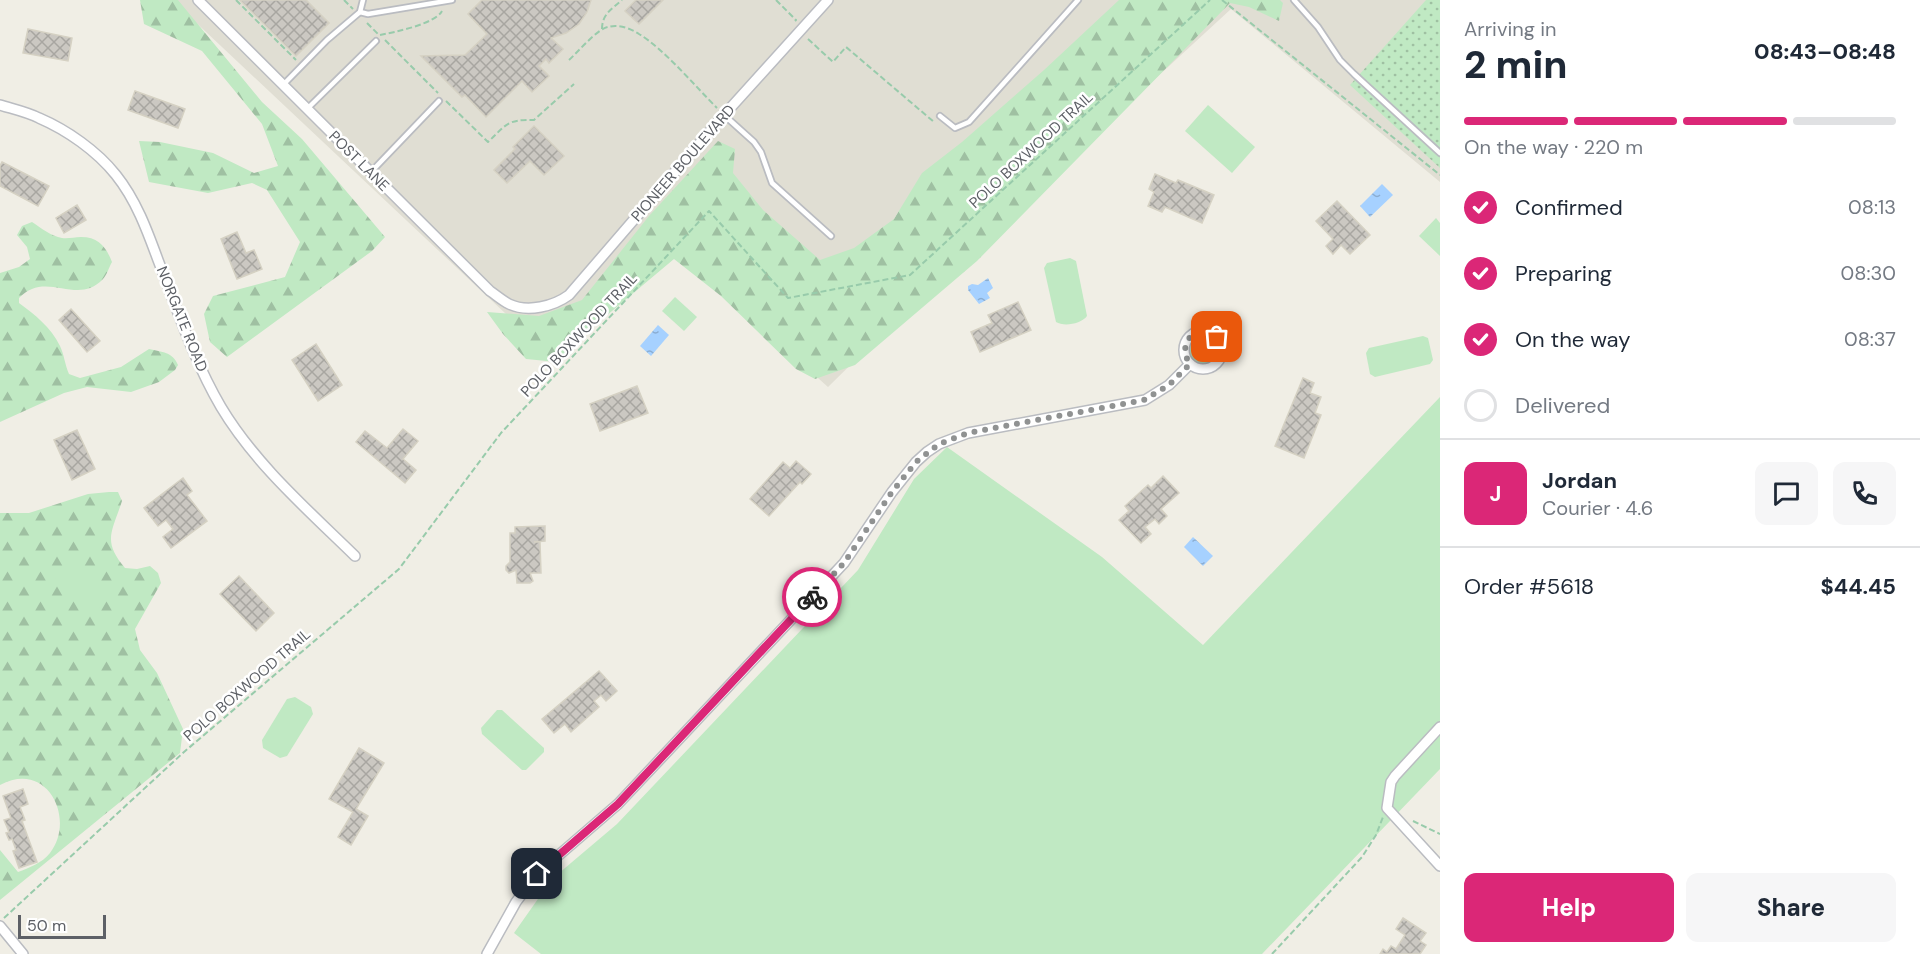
<!DOCTYPE html>
<meta charset="utf-8">
<style>
:root{--surface:#fff;--page:#f6f6f7;--text:#1f2937;--muted:#747a83;--line:#e0e1e3;--accent:#db2777}
body{margin:0;font-family:"DM Sans",sans-serif;background:var(--page);color:var(--text);height:100vh;display:flex;flex-direction:column;font-size:22px;white-space:nowrap}
*{box-sizing:border-box;margin:0}
p{font-size:20px;color:var(--muted)}
.icon{flex:none;width:33px;height:33px;fill:none;stroke:currentColor;stroke-width:2;stroke-linecap:round;stroke-linejoin:round}
.map{position:relative;flex:1;overflow:hidden}
.drawer{display:flex;flex-direction:column;background:var(--surface);width:480px}
.drawer>*{flex:none}
.scale{position:absolute;left:18px;bottom:15px;width:88px;box-sizing:border-box;padding-left:6px;border:3px solid #5d6066;border-top:0;font-size:16px;line-height:21px;white-space:nowrap;color:#5d6066;-webkit-text-stroke:4px #fff;paint-order:stroke}
.pin{position:absolute;display:grid;place-items:center;width:51px;height:51px;color:#fff;margin:-26px;border-radius:12px;box-shadow:0 3px 9px #0006}
.courier{position:absolute;display:grid;place-items:center;width:60px;height:60px;margin:-30px;border:4px solid #db2777;border-radius:50%;background:#fff;color:#222;box-shadow:0 2px 8px #0007}
.overview em{font-style:normal;font-weight:800}
.overview div{display:flex;flex-direction:column-reverse}
.overview{display:flex;align-items:center;justify-content:space-between;height:102px;padding:0 24px}
h1{font-size:39px;font-weight:800;line-height:45px}
.bar{display:grid;grid-template-columns:repeat(4,1fr);gap:9px 6px;align-content:center;height:72px;padding:0 24px}
.bar i{height:8px;border-radius:4px;background:var(--line)}
.bar .current{background:var(--accent)}
.bar p{grid-column:span 4}
.line{display:flex;align-items:center;gap:15px;padding:0 24px;border-top:2px solid var(--line)}
.line div{flex:1}
.round{display:grid;place-items:center;flex:none;width:63px;height:63px;border-radius:12px;background:var(--page)}
ol{padding:0 24px;list-style:none}
li{display:flex;align-items:center;gap:18px;height:66px}
li p{margin-inline-start:auto}
li .icon{padding:6px;border-radius:50%;background:var(--accent);color:#fff;stroke-width:4}
li:last-child{color:var(--muted)}
li i{width:33px;height:33px;border:3px solid var(--line);border-radius:50%}
.cta{display:flex;gap:12px;margin-top:auto;padding:12px 24px}
.cta a{flex:1;height:69px;border-radius:12px;background:var(--accent);color:#fff;font-size:24px;font-weight:800;line-height:69px;text-align:center}
.cta a+a{background:var(--page);color:var(--text)}
main{display:flex;flex:1;min-height:0}
.map>svg:first-child{display:block}
.education{fill:#e0ded3}
.grass{fill:url(#grass-tufts)}
.forest{fill:url(#forest-firs)}
.park{fill:url(#park-dots)}
.pitch{fill:#c0e9c3}
.water{fill:url(#water-ripples)}
.building{fill:url(#building-cross-hatch);stroke:#d5d1c3;stroke-width:1.5}
.lines{fill:none;stroke-linecap:round;stroke-linejoin:round}
.service-casing{stroke:#babcc1;stroke-width:8}
.minor-casing{stroke:#babcc1;stroke-width:12}
.path{stroke:#98cbab;stroke-width:2;stroke-dasharray:6 3;stroke-linecap:butt}
.service{stroke:#fff;stroke-width:4.5}
.minor{stroke:#fff;stroke-width:9}
.done{stroke:#909292;stroke-width:6;stroke-dasharray:0 10.8}
.route{stroke:#db2777;stroke-width:8}
.labels{text-anchor:middle;stroke-width:5;stroke-linejoin:round;paint-order:stroke}
.street-label{font-size:15px;fill:#5d6066;stroke:#fff}
</style>
<main>
<div class="map">
<svg width="1440" height="954" viewBox="0 0 1440 954">
<defs>
<pattern id="grass-tufts" width="24" height="20" patternUnits="userSpaceOnUse" patternTransform="scale(1.5)"><rect width="24" height="20" fill="#c0e9c3"/><path d="M3 7l-1-3M5 7V3M7 7l1-3M15 17l-1-3M17 17v-4M19 17l1-3" fill="none" stroke="#9fc0a2"/></pattern>
<pattern id="forest-firs" width="22" height="20" patternUnits="userSpaceOnUse" patternTransform="scale(1.5)"><rect width="22" height="20" fill="#c0e9c3"/><path d="M5 1l3.5 6h-7zM16 11l3.5 6h-7z" fill="#9fc0a2"/></pattern>
<pattern id="park-dots" width="8" height="8" patternUnits="userSpaceOnUse" patternTransform="scale(1.5)"><rect width="8" height="8" fill="#c0e9c3"/><path d="M2 2h.1M6 6h.1" fill="none" stroke="#9fc0a2" stroke-width="1.8" stroke-linecap="round"/></pattern>
<pattern id="water-ripples" width="26" height="14" patternUnits="userSpaceOnUse" patternTransform="scale(1.5)"><rect width="26" height="14" fill="#a6d1ff"/><path d="M2 4q2-2 4 0t4 0M15 11q2-2 4 0t4 0" fill="none" stroke="#8aadd2"/></pattern>
<pattern id="building-cross-hatch" width="8" height="8" patternUnits="userSpaceOnUse" patternTransform="scale(1.5)"><rect width="8" height="8" fill="#cbc8c2"/><path d="M0 0l8 8M0 8l8-8" fill="none" stroke="#a8a6a1"/></pattern>
</defs>
<rect width="100%" height="100%" fill="#f0eee5"/>
<!-- education -->
<polygon class="education" points="172,0 1440,0 1440,182 1231,9 938,279 828,387 669,245 557,362"/>
<!-- grass -->
<circle class="grass" cx="1203" cy="350" r="17"/>
<!-- forest -->
<g class="forest">
<polygon points="140,0 178,0 262,102 302,139 385,237 372,251 227,357 210,342 204,314 213,296 285,277 300,242 267,190 252,183 208,193 149,182 139,141 160,142 213,153 254,173 278,166 262,124 202,51 144,24"/>
<polygon points="1119,0 1280,0 1283,3 1279,21 1249,7 1230,3 977,261 855,365 815,379 796,369 721,296 674,259 581,337 557,362 526,359 503,334 487,312 539,316 582,300 649,216 718,141 735,149 733,173 763,210 820,260 854,248 894,219 922,173 962,142 1044,70"/>
<path d="M32,222C41,228 51,236 62,238C68,239 74,237 81,237C99,237 106,247 112,262C109,267 107,275 103,279C77,307 46,269 19,298V303C35,315 51,327 60,346C64,354 65,365 69,374L80,378L121,367L149,349C162,352 173,352 178,365L175,370L159,382L131,392L87,387L64,393L0,422V273L19,267L30,259L27,247L17,235L22,226Z"/>
<path d="M109,492H118L122,501C112,532 102,541 125,568L137,569L150,566L158,573L161,583L135,629L140,650L157,673L183,729L180,753L0,900V850L18,872C29,868 42,863 50,853C76,820 48,759 0,785V513H29L88,494Z"/>
</g>
<!-- park -->
<polygon class="park" points="1426,0 1440,0 1440,168 1350,85"/>
<!-- pitch -->
<g class="pitch">
<polygon points="1208,105 1255,147 1232,173 1185,131"/>
<polygon points="1436,218 1440,223 1440,256 1419,236"/>
<path d="M1070,258L1076,261L1087,316C1081,324 1064,327 1056,322L1044,268L1047,263Z"/>
<polygon points="675,297 697,317 684,331 662,311"/>
<polygon points="1423,336 1428,338 1433,360 1430,364 1375,377 1370,374 1366,353 1369,348"/>
<polygon points="1440,397 1440,769 1262,954 541,954 514,933 552,879 617,824 858,570 914,479 947,447 1102,557 1203,645"/>
<polygon points="74,558 112,593 94,614 55,579"/>
<polygon points="295,697 311,707 313,714 287,756 280,758 263,748 262,740 287,699"/>
<polygon points="497,710 502,710 544,748 544,752 526,770 522,770 482,734 481,728"/>
</g>
<!-- water -->
<g class="water">
<polygon points="1382,184 1393,195 1370,217 1360,206"/>
<polygon points="988,278 993,288 987,293 990,298 979,304 968,290 968,286 972,284 978,285"/>
<polygon points="658,325 669,335 651,356 640,346"/>
<polygon points="1193,537 1213,556 1203,566 1184,547"/>
</g>
<!-- building -->
<g class="building">
<polygon points="240,0 306,0 329,23 296,56"/>
<polygon points="482,0 591,0 587,12 579,24 566,33 551,38 563,49 549,63 546,59 539,66 549,76 532,92 522,81 486,117 465,95 462,97 421,56 465,55 487,34 468,14"/>
<polygon points="636,0 663,0 639,24 625,11"/>
<polygon points="28,29 72,38 68,61 23,53"/>
<polygon points="135,91 185,109 178,128 128,110"/>
<polygon points="534,126 564,156 544,175 530,161 507,183 494,170 515,149 513,147"/>
<polygon points="2,162 49,186 38,206 0,186 0,166"/>
<polygon points="1155,174 1176,183 1178,180 1214,195 1202,223 1165,207 1162,212 1148,206 1154,192 1149,189"/>
<polygon points="1337,201 1370,235 1350,254 1341,245 1333,254 1326,246 1333,239 1316,221"/>
<polygon points="77,205 86,220 64,233 56,218"/>
<polygon points="237,232 246,253 254,250 262,269 237,279 221,239"/>
<polygon points="1018,302 1031,330 980,352 971,332 992,323 988,315"/>
<polygon points="71,309 100,341 87,352 59,320"/>
<polygon points="316,344 342,385 318,401 292,360"/>
<polygon points="1303,378 1314,383 1310,393 1321,397 1315,413 1321,415 1304,458 1275,446"/>
<polygon points="637,386 648,413 600,431 590,404"/>
<polygon points="403,429 418,441 403,459 416,470 405,483 356,442 365,431 387,448"/>
<polygon points="77,430 95,469 72,480 54,440"/>
<polygon points="796,461 811,474 802,484 800,482 769,516 750,499 783,462 790,468"/>
<polygon points="1163,476 1179,493 1161,509 1167,516 1159,524 1155,519 1145,527 1151,534 1141,543 1119,520 1129,511 1125,506 1148,485 1151,488"/>
<polygon points="183,478 192,491 187,495 207,521 171,548 163,537 173,529 166,520 158,526 144,508"/>
<polygon points="545,526 545,541 534,542 540,542 541,573 530,573 533,581 530,583 517,583 516,570 509,573 506,570 506,566 510,562 510,533 515,533 515,527"/>
<polygon points="239,576 274,613 256,631 220,594"/>
<polygon points="599,671 617,691 606,701 601,695 594,701 599,707 571,732 565,724 554,733 542,719"/>
<polygon points="359,748 384,763 356,809 368,816 351,845 338,837 353,812 329,799"/>
<polygon points="23,789 28,804 20,807 25,820 22,821 37,862 19,868 13,851 16,850 12,839 9,840 6,833 9,832 4,820 11,818 3,796"/>
<polygon points="1403,918 1426,933 1420,941 1426,945 1420,954 1380,954 1383,949 1387,952 1391,946 1396,949 1405,935 1396,929"/>
</g>
<g class="lines">
<!-- service casing -->
<g class="service-casing">
<g id="service">
<polyline points="1294,0 1318,27 1340,60 1354,74 1440,153"/>
<polyline points="360,12 368,14 452,0"/>
<polyline points="283,85 327,40 360,12 363,0"/>
<polyline points="307,109 376,41"/>
<polyline points="724,115 754,142 761,152 772,183 831,236"/>
<polyline points="940,116 955,128 969,122 1078,0"/>
<polyline points="371,172 439,101"/>
</g>
</g>
<!-- minor casing -->
<g class="minor-casing">
<g id="minor">
<path d="M198,0L490,291C496,295 503,301 509,304C528,313 554,306 569,295L724,115L828,0"/>
<path d="M0,105C13,109 27,112 39,118C67,130 97,151 116,175C136,200 147,230 158,260C177,309 194,361 221,407C255,464 308,510 355,556"/>
<circle cx="1203" cy="350" r="19"/>
<polyline points="1440,727 1395,776 1391,782 1387,808 1440,866"/>
<polyline points="0,926 23,954"/>
<polyline points="487,954 516,902 537,874 618,804 844,563 892,492 916,462 927,452 939,444 968,433 1145,400 1169,385 1190,364"/>
</g>
</g>
<!-- path -->
<g class="path">
<polyline points="236,0 296,60"/>
<polyline points="344,0 353,9"/>
<polyline points="776,0 796,20 795,21"/>
<polyline points="1222,0 1440,175"/>
<polyline points="367,23 378,34"/>
<path d="M602,29C602,14 612,9 622,0"/>
<path d="M380,35C395,32 435,24 442,11"/>
<polyline points="808,39 833,62 846,47 934,122"/>
<polyline points="385,40 438,93"/>
<path d="M569,60C578,52 597,29 608,27C618,24 630,28 639,34C664,49 695,86 717,108"/>
<path d="M446,101L488,142C506,125 507,119 534,120L574,84"/>
<polyline points="1413,821 1440,834"/>
<polyline points="4,918 184,752 399,569 501,433 709,211 788,298 910,275 1210,0"/>
<polyline points="1272,954 1362,857 1376,835 1383,817"/>
</g>
<!-- service -->
<use href="#service" class="service"/>
<!-- minor -->
<use href="#minor" class="minor"/>
</g>
<g class="lines">
<!-- done -->
<path class="done" d="M812,597L844,563L892,492L916,462L939,444L968,433L1144,400L1169,385L1190,364C1175,343 1198,321 1217,337"/>
<!-- route -->
<polyline class="route" points="537,874 618,804 812,597"/>
</g>
<g class="labels">
<!-- street labels -->
<g class="street-label">
<text transform="translate(1031 150) rotate(-43)" y="5">POLO BOXWOOD TRAIL</text>
<text transform="translate(359 161) rotate(45)" y="5">POST LANE</text>
<text transform="translate(683 163) rotate(-49)" y="5">PIONEER BOULEVARD</text>
<text transform="translate(182 319) rotate(68)" y="5">NORGATE ROAD</text>
<text transform="translate(579 335) rotate(-47)" y="5">POLO BOXWOOD TRAIL</text>
<text transform="translate(247 685) rotate(-41)" y="5">POLO BOXWOOD TRAIL</text>
</g>
</g>
</svg>
<div class="scale">50 m</div>
<div class="pin" style="left:1217px;top:337px;background:#ea580c"><svg class="icon" aria-label="bag" viewBox="0 0 24 24"><path d="M5 8h14l-1 12H6zM9 8a3 3 0 0 1 6 0"/></svg></div>
<div class="pin" style="left:537px;top:874px;background:#1f2937"><svg class="icon" aria-label="home" viewBox="0 0 24 24"><path d="M3 11l9-7 9 7M6 9v11h12V9"/></svg></div>
<div class="courier" style="left:812px;top:597px"><svg class="icon" aria-label="bike" viewBox="0 0 24 24"><circle cx="6" cy="16" r="4"/><circle cx="18" cy="16" r="4"/><path d="M6 16l4-8h5l3 8M10 8l3 8H6M13 5h3"/></svg></div>
</div>
<section class="drawer">
<div class="overview"><div><h1>2 min</h1><p>Arriving in</p></div><em>08:43–08:48</em></div>
<div class="bar"><i class="current"></i><i class="current"></i><i class="current"></i><i></i><p>On the way · 220 m</p></div>
<ol>
<li><svg class="icon" aria-label="check" viewBox="0 0 24 24"><path d="M5 12l5 5 9-10"/></svg>Confirmed<p>08:13</p></li>
<li><svg class="icon" aria-label="check" viewBox="0 0 24 24"><path d="M5 12l5 5 9-10"/></svg>Preparing<p>08:30</p></li>
<li><svg class="icon" aria-label="check" viewBox="0 0 24 24"><path d="M5 12l5 5 9-10"/></svg>On the way<p>08:37</p></li>
<li><i></i>Delivered</li>
</ol>
<div class="line" style="height:108px"><b class="round" style="background:var(--accent);color:#fff">J</b><div><b>Jordan</b><p>Courier · 4.6</p></div><a class="round"><svg class="icon" aria-label="chat" viewBox="0 0 24 24"><path d="M4 5h16v11H9l-5 4z"/></svg></a><a class="round"><svg class="icon" aria-label="phone" viewBox="0 0 24 24"><path d="M5 4h4l2 5-3 2q2 4 5 5l2-3 5 2v4C11 20 4 13 5 4z"/></svg></a></div>
<div class="line" style="height:78px"><div>Order #5618</div><b>$44.45</b></div>
<div class="cta"><a>Help</a><a>Share</a></div>
</section>
</main>
